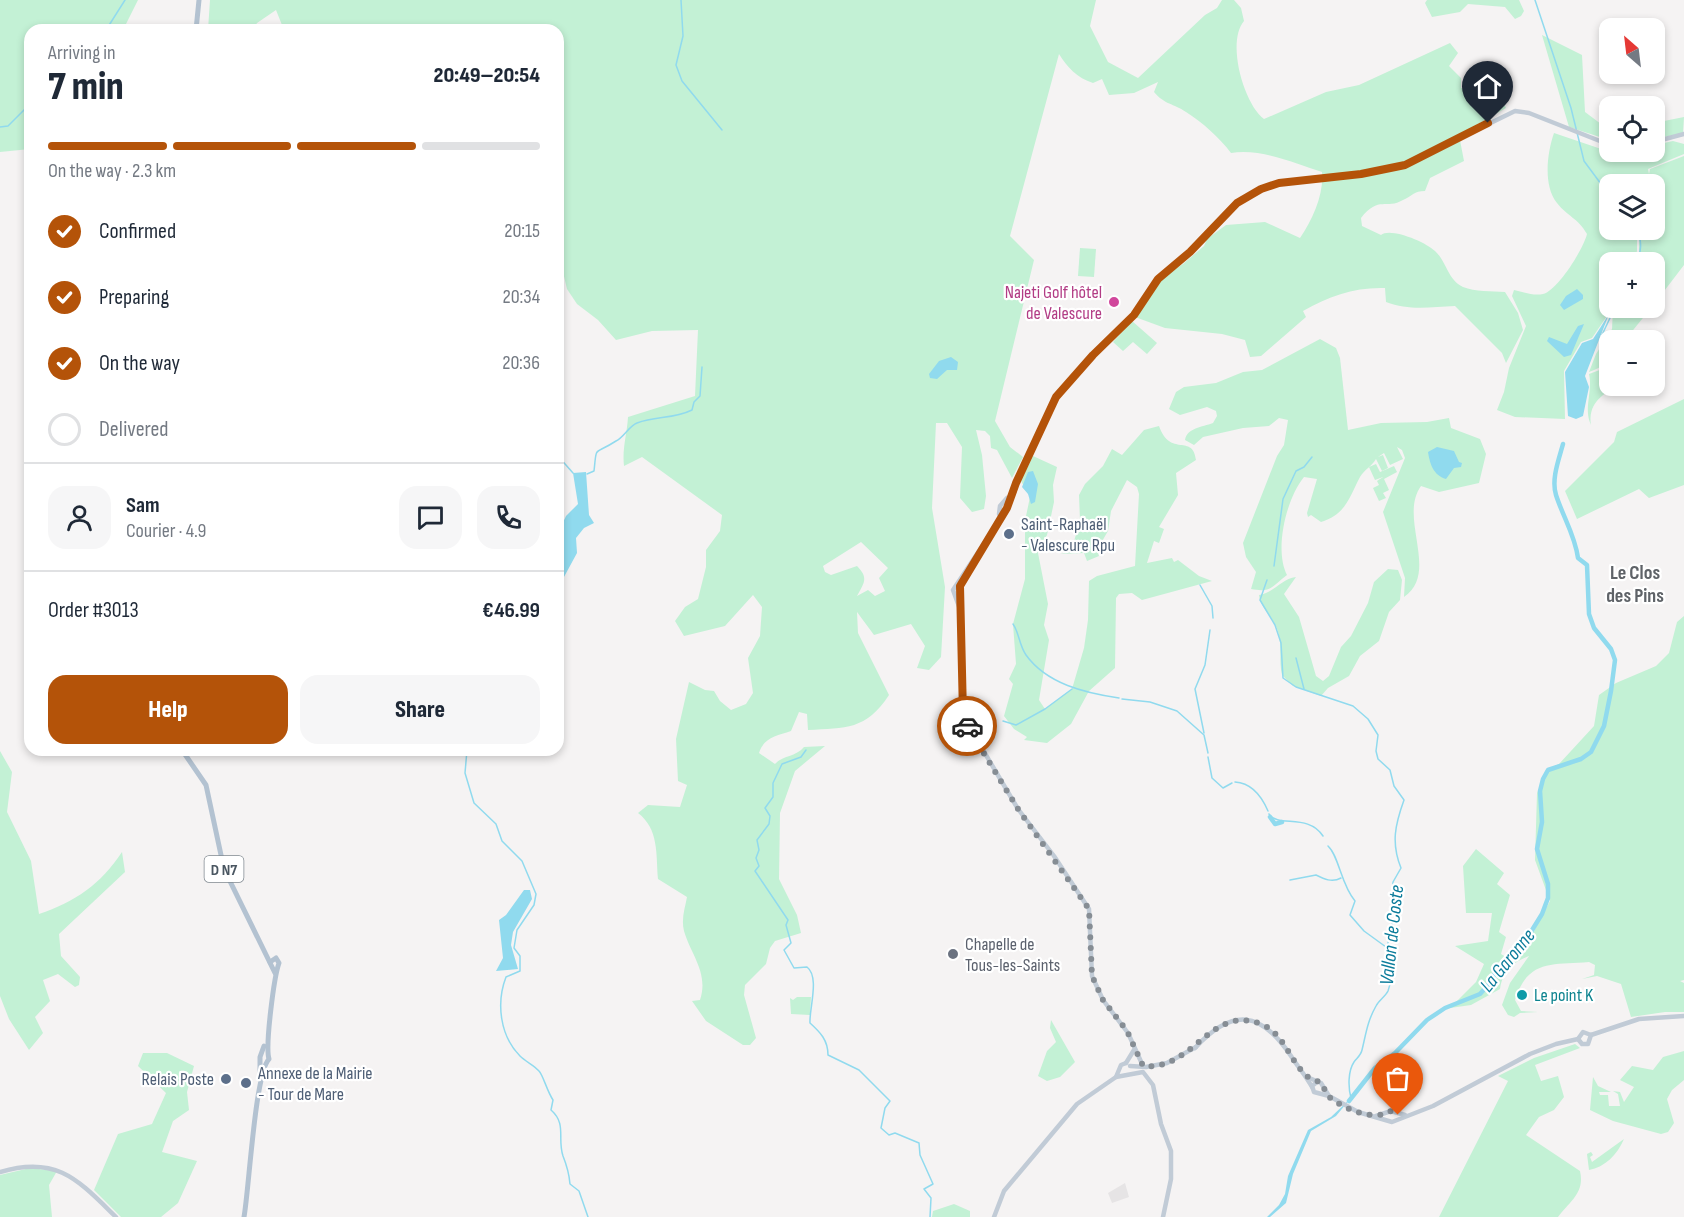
<!DOCTYPE html>
<meta charset="utf-8">
<style>
:root{--surface:#fff;--page:#f6f6f7;--text:#1f2937;--muted:#747a83;--line:#e0e1e3;--accent:#b45309}
body{margin:0;font-family:"Sofia Sans Condensed",sans-serif;background:var(--page);color:var(--text);height:100vh;display:flex;flex-direction:column;font-size:22px;white-space:nowrap}
*{box-sizing:border-box;margin:0}
p{font-size:20px;color:var(--muted)}
.icon{flex:none;width:33px;height:33px;fill:none;stroke:currentColor;stroke-width:2;stroke-linecap:round;stroke-linejoin:round}
.map{position:relative;flex:1;overflow:hidden}
.details{position:absolute;left:24px;top:24px;width:540px;height:732px;display:flex;flex-direction:column;background:var(--surface);border-radius:18px;box-shadow:0 3px 9px #0003}
.details>*{flex:none}
.needle{width:39px;rotate:332deg}
.fabs{position:absolute;left:1599px;top:18px;display:grid;gap:12px}
.fabs a{display:grid;place-items:center;width:66px;height:66px;border-radius:12px;background:var(--surface);box-shadow:0 3px 9px #0003;font-size:30px}
.pin{position:absolute;display:grid;place-items:center;width:51px;height:51px;color:#fff;margin:-62px -26px;border-radius:50% 50% 50% 0;rotate:-45deg;box-shadow:0 0 6px #0007}
.pin .icon{rotate:45deg}
.courier{position:absolute;display:grid;place-items:center;width:60px;height:60px;margin:-30px;border:4px solid #b45309;border-radius:50%;background:#fff;color:#222;box-shadow:0 2px 8px #0007}
.overview em{font-style:normal;font-weight:800}
.overview div{display:flex;flex-direction:column-reverse}
.overview{display:flex;align-items:center;justify-content:space-between;height:102px;padding:0 24px}
h1{font-size:39px;font-weight:800;line-height:45px}
.bar{display:grid;grid-template-columns:repeat(4,1fr);gap:9px 6px;align-content:center;height:72px;padding:0 24px}
.bar i{height:8px;border-radius:4px;background:var(--line)}
.bar .current{background:var(--accent)}
.bar p{grid-column:span 4}
.line{display:flex;align-items:center;gap:15px;padding:0 24px;border-top:2px solid var(--line)}
.line div{flex:1}
.round{display:grid;place-items:center;flex:none;width:63px;height:63px;border-radius:18px;background:var(--page)}
ol{padding:0 24px;list-style:none}
li{display:flex;align-items:center;gap:18px;height:66px}
li p{margin-inline-start:auto}
li .icon{padding:6px;border-radius:50%;background:var(--accent);color:#fff;stroke-width:4}
li:last-child{color:var(--muted)}
li i{width:33px;height:33px;border:3px solid var(--line);border-radius:50%}
.button{display:flex;gap:12px;margin-top:auto;padding:12px 24px}
.button a{flex:1;height:69px;border-radius:18px;background:var(--accent);color:#fff;font-size:24px;font-weight:800;line-height:69px;text-align:center}
.button a+a{background:var(--page);color:var(--text)}
.map>svg:first-child{display:block}
.education{fill:#e6e4e5}
.green{fill:#c3f1d5;fill-rule:evenodd}
.water{fill:#90daee}
.lines{fill:none;stroke-linecap:round;stroke-linejoin:round}
.stream{stroke:#90daee;stroke-width:1.5}
.river{stroke:#90daee;stroke-width:4.5}
.secondary{stroke:#c1cbd6;stroke-width:4.5}
.primary{stroke:#b3c2d1;stroke-width:5}
.done{stroke:#868d94;stroke-width:6;stroke-dasharray:0 10.8}
.route{stroke:#b45309;stroke-width:8}
.hotel-dot{fill:#d1479c;stroke:#fff;stroke-width:2}
.service-dot{fill:#5c6f8a;stroke:#fff;stroke-width:2}
.worship-dot{fill:#6b7280;stroke:#fff;stroke-width:2}
.culture-dot{fill:#0f9aa8;stroke:#fff;stroke-width:2}
.labels{text-anchor:middle;stroke-width:4.5;stroke-linejoin:round;paint-order:stroke}
.shield{fill:#fff;stroke:#808990;stroke-width:1.5}
.shield-label{font-size:16px;font-weight:bold;fill:#4a5661}
.hotel-label{font-size:18px;fill:#b23c85;stroke:#fff;text-anchor:end}
.service-label{font-size:18px;fill:#4e5e75;stroke:#fff;text-anchor:start}
.worship-label{font-size:18px;fill:#5b616d;stroke:#fff;text-anchor:start}
.culture-label{font-size:18px;fill:#0d838f;stroke:#fff;text-anchor:start}
.neighbourhood-label{font-size:20px;font-weight:bold;fill:#5f6368;stroke:#fff}
.water-label{font-size:20px;font-style:italic;fill:#0c7c9b;stroke:#fff}
</style>
<div class="map">
<svg width="1684" height="1217" viewBox="0 0 1684 1217">
<rect width="100%" height="100%" fill="#f5f3f3"/>
<!-- education -->
<polygon class="education" points="1125,1183 1129,1197 1112,1203 1108,1193"/>
<!-- green -->
<g class="green">
<polygon points="0,0 138,0 123,30 30,30 30,149 0,152"/>
<path d="M210,0H1096L1090,26L1108,62L1138,78L1205,15L1217,8L1222,0H1234L1241,8L1244,21C1226,42 1244,104 1264,119L1326,92L1359,85L1450,43L1458,53L1449,66L1461,78V88C1479,90 1498,90 1506,108L1459,135L1464,161L1430,178L1425,191C1414,191 1412,196 1403,200C1386,210 1379,195 1361,218L1362,226L1381,235C1390,227 1426,242 1435,251C1447,262 1447,279 1463,287C1475,292 1492,291 1505,292L1518,313L1523,330L1506,363L1502,353L1455,306C1431,307 1409,311 1386,302L1385,288C1355,287 1329,296 1303,311L1306,317L1261,356L1250,357L1245,340L1222,334L1165,328L1135,317L1133,316L1163,277L1183,264L1204,246L1207,239L1226,225L1265,222L1300,238C1313,219 1324,194 1322,172C1295,163 1260,148 1231,153C1219,137 1203,123 1186,112C1173,103 1165,105 1154,92L1158,82L1134,93L1109,95L1102,79L1093,83C1077,78 1067,67 1059,54L1010,236L1034,260L995,421L1010,447L1023,457L1012,478L997,450L991,448L990,436L985,431L976,430L982,455L986,496L984,509L972,512L960,498L962,447L947,423H936L932,508L945,587L941,657L929,670L917,668L925,646L911,624L874,635L857,612L858,633L889,695C866,730 846,728 808,730L807,714L799,712L791,731C777,736 764,737 759,753L775,764C783,755 796,757 804,747L825,746L795,771L780,813L779,879L797,915L801,933L775,941L770,948L766,964L745,985L744,995L756,1038L750,1045H743L706,1021L692,1001L700,1000C709,973 691,955 684,931C681,919 685,908 687,897L658,879C656,854 659,829 638,813L648,805L680,807L687,785L678,781L676,739L689,682L705,690L714,691L720,701L731,710L746,704L753,693L748,658L760,636L762,607L753,595L725,626L684,636L675,621L685,607L698,599L706,567V550L720,531L722,515L642,457L624,466C622,449 627,434 628,417L695,396L698,330L652,331L616,340L598,320L577,304L567,289L558,251V30H284L276,10L257,23L253,30H208ZM861,542L888,568L879,578L885,591L875,596L868,590L857,596C864,583 869,578 857,566L831,575L825,572L823,566Z"/>
<polygon points="1427,0 1519,0 1524,11 1521,16 1515,19 1505,7 1468,4 1460,12 1432,17 1425,3"/>
<polygon points="1542,35 1582,55 1585,112 1609,130 1609,140 1569,127"/>
<polygon points="1684,117 1683,133 1655,139 1654,123"/>
<path d="M1554,133L1610,152H1654L1655,145L1673,141L1684,144V154L1648,169L1649,174L1650,169L1684,156V265L1655,303L1654,262H1610L1607,316L1592,338L1581,342L1564,371L1565,419L1515,417L1497,410L1504,392L1509,368L1526,326L1512,296L1514,290C1524,292 1533,296 1543,294C1557,291 1583,250 1587,234C1578,218 1567,216 1557,203C1543,186 1547,153 1554,133ZM1649,176L1647,184H1654V230H1639V252L1634,259L1637,251V230H1610V184H1646Z"/>
<polygon points="1080,248 1096,249 1094,277 1078,276"/>
<path d="M1613,308H1651L1625,340H1610C1610,361 1608,365 1589,372L1596,354L1612,329Z"/>
<polygon points="1132,321 1157,343 1147,354 1133,342 1123,351 1113,342"/>
<path d="M1320,339L1336,348L1340,358L1348,430L1381,423L1427,422L1449,418L1451,428L1480,439L1486,454L1479,483L1439,492L1421,486C1398,518 1440,572 1404,597L1405,578L1383,512L1405,458L1402,450L1397,447L1403,459L1390,465L1384,453L1378,457L1383,455L1388,468L1382,471L1376,459C1372,466 1364,470 1360,477C1349,498 1346,514 1321,522L1311,515L1308,517L1307,513L1317,479L1304,477C1286,499 1274,550 1287,575C1272,586 1272,593 1251,589L1256,572L1246,557L1243,543L1277,456L1284,445L1288,420L1279,418L1269,426L1243,428L1203,437L1194,445L1185,440C1187,428 1202,427 1213,423L1217,416L1216,411L1207,407L1180,415L1169,409L1176,392L1184,387L1216,383L1243,372L1262,370Z"/>
<path d="M1605,368L1609,370L1610,386H1616C1600,396 1588,405 1591,425C1583,408 1593,392 1589,374Z"/>
<polygon points="1684,399 1684,485 1649,498 1639,489 1577,519 1565,491 1614,442 1617,432"/>
<path d="M1159,426C1170,458 1193,433 1196,460L1176,473L1178,495L1159,527L1164,529L1159,543L1154,541L1147,563L1172,558L1174,562L1178,560L1199,576L1212,581L1142,600L1132,593L1119,594L1116,598L1115,668L1089,691L1071,724L1047,743L1024,740L1027,737L1014,729L1004,716L1013,684L1009,679L1016,664L1013,624L1025,579V521L1030,497L1021,481L1033,456L1057,467L1053,485L1054,502L1047,535L1038,553L1048,604L1044,625L1049,640L1039,700L1045,709L1072,689L1084,648L1088,620L1089,581L1097,576L1135,566L1139,494L1137,487L1127,480L1111,511L1108,531L1097,550L1099,556L1087,561L1084,553L1060,554L1071,552L1080,520L1079,495L1085,484L1103,466L1112,449L1122,455L1144,430Z"/>
<polygon points="1376,464 1380,472 1394,466 1397,472 1384,479 1389,490 1383,493 1386,498 1379,501 1373,488 1379,485 1377,481 1383,477 1375,480 1369,467"/>
<path d="M1388,569L1398,570L1402,580L1400,600L1389,612L1379,641L1360,656L1349,676L1328,688L1321,696L1293,686L1282,675C1278,657 1284,642 1275,624C1270,615 1260,606 1259,595C1274,593 1281,579 1296,577L1284,594L1299,617L1316,676L1323,681L1329,676L1341,647L1351,636L1368,603L1374,582Z"/>
<path d="M1684,616V980L1680,981L1684,983V1012H1665L1631,1017L1621,984L1597,976L1582,979L1594,975L1595,965L1589,962C1552,965 1528,959 1515,1000L1521,1011L1538,1012L1520,1013L1514,1017L1508,1015L1502,1005L1510,983L1529,956C1512,963 1503,970 1500,989L1471,1005L1450,1008L1476,982L1484,964L1455,946L1488,941L1492,913H1466L1463,866L1476,849L1504,873L1497,884L1510,895L1499,932L1506,937L1501,954L1506,957L1534,931L1550,901L1535,860L1537,793L1548,769L1559,764L1594,726L1599,695L1616,683L1656,666L1669,653L1677,622Z"/>
<path d="M0,751L12,772L7,812L31,861L39,914C75,902 101,884 122,852L125,872L59,934L61,956L80,977L79,985L75,987L58,974L43,980L50,1001L35,1017L43,1033L29,1050L9,1019L0,996Z"/>
<polygon points="797,997 811,997 810,1015 791,1014 790,998 793,1000"/>
<polygon points="1051,1020 1075,1062 1060,1077 1047,1081 1038,1076 1047,1051 1056,1042 1050,1028"/>
<path d="M1575,1044L1580,1048L1535,1065L1541,1081L1558,1076L1564,1097L1554,1110L1539,1117L1526,1135L1580,1171C1585,1193 1570,1201 1558,1217H1439L1508,1081L1498,1076L1534,1058Z"/>
<polygon points="1684,1051 1684,1080 1672,1090 1667,1099 1674,1123 1668,1132 1661,1134 1613,1121 1590,1110 1593,1077 1598,1086 1611,1092 1599,1092 1600,1095 1608,1095 1609,1106 1620,1106 1618,1094 1613,1091 1620,1092 1624,1102 1634,1087 1620,1080 1632,1066 1653,1070 1663,1057"/>
<polygon points="143,1053 167,1053 194,1066 187,1092 189,1110 173,1121 162,1152 197,1161 178,1203 161,1217 121,1217 94,1190 118,1134 152,1124 166,1093 138,1066"/>
<path d="M1624,1139C1617,1155 1605,1167 1589,1170L1587,1154L1591,1152L1593,1155L1590,1157L1592,1162Z"/>
<polygon points="30,1168 57,1171 49,1185 52,1217 0,1217 0,1175"/>
<polygon points="954,1204 970,1211 970,1217 932,1217 933,1211"/>
</g>
<!-- water -->
<g class="water">
<polygon points="1577,289 1583,295 1583,299 1564,310 1560,305 1566,296"/>
<polygon points="1609,314 1585,376 1589,387 1583,416 1576,419 1568,416 1565,372 1582,343 1593,339"/>
<polygon points="1584,324 1571,355 1564,357 1547,341 1549,337 1567,344 1578,326"/>
<polygon points="951,357 958,362 957,370 947,370 937,379 930,378 929,374 939,361"/>
<path d="M1437,447L1454,451L1459,462L1462,463L1461,467L1454,468L1446,479C1433,475 1430,464 1428,452Z"/>
<polygon points="1033,471 1038,484 1035,502 1031,504 1028,494 1022,487 1028,472"/>
<polygon points="586,472 589,515 594,523 584,528 576,538 577,553 558,588 560,529 566,516 578,504 573,473"/>
<polygon points="524,890 530,890 532,899 513,932 511,945 518,969 496,971 503,958 499,920 506,915"/>
<polygon points="1351,1098 1336,1116 1311,1131 1293,1174 1286,1203 1270,1217 1267,1217 1279,1205 1285,1194 1288,1176 1308,1130 1331,1117"/>
</g>
<g class="lines">
<!-- stream -->
<g class="stream">
<polyline points="681,0 683,36 676,65 682,81 722,130"/>
<polyline points="1535,0 1571,108 1584,161 1604,188"/>
<polyline points="106,30 125,0"/>
<polyline points="0,127 8,126 30,104"/>
<path d="M1635,262C1643,252 1641,241 1638,230"/>
<polyline points="1601,337 1610,318 1610,308"/>
<polyline points="558,456 573,473"/>
<path d="M587,474L594,471C597,444 593,456 616,441C624,437 629,426 637,423C656,416 674,419 692,410L694,402L700,396L702,367"/>
<polyline points="1274,566 1283,499 1296,471 1304,467 1312,457"/>
<path d="M1267,580L1260,600L1275,625L1281,643L1283,678L1296,687L1353,706L1368,719L1378,735L1376,751L1378,759L1390,770L1394,786L1404,800C1395,825 1391,843 1401,868L1393,882L1390,915L1393,927C1380,948 1397,970 1388,991C1385,997 1379,1000 1376,1006C1367,1022 1366,1034 1362,1050C1361,1055 1357,1058 1354,1062C1348,1071 1348,1087 1351,1098"/>
<polyline points="1200,585 1212,606 1213,618"/>
<path d="M1013,624C1019,632 1019,645 1026,655C1047,684 1085,693 1119,698"/>
<polyline points="1296,658 1304,689"/>
<polyline points="1122,699 1150,702 1177,711 1204,735 1208,753"/>
<polyline points="1003,721 1016,725 1045,709 1072,689"/>
<polyline points="1204,733 1195,689 1205,665 1210,630"/>
<path d="M467,750L465,773L474,803L496,824L502,841L522,861L536,894L534,905L517,930L514,948L520,956V971L506,977C496,1003 500,1036 520,1056C526,1062 534,1065 539,1071C543,1075 547,1091 553,1100L551,1110C567,1124 557,1138 563,1156C567,1166 569,1172 570,1184L579,1191L588,1217"/>
<path d="M806,750L801,757L782,764L773,783V797L765,808L770,816L769,824L757,840L759,850L756,858L759,866L755,871L788,920L786,925L791,943L784,950L794,968L807,967C820,977 809,1009 810,1023C820,1032 828,1040 828,1055L859,1070L890,1101L885,1108L881,1128L889,1135L895,1133L919,1143L920,1155L933,1184L924,1189L931,1198L930,1217"/>
<polyline points="1208,757 1212,778 1223,788 1232,783"/>
<path d="M1235,782C1252,783 1262,797 1268,811"/>
<path d="M1269,814C1278,828 1308,813 1323,836"/>
<path d="M1328,846C1339,856 1341,885 1355,901L1350,915L1364,931L1386,947"/>
<path d="M1290,880L1316,875C1324,879 1332,883 1341,878"/>
</g>
<!-- river -->
<g class="river">
<polyline points="1270,817 1275,824 1282,822"/>
<path d="M1349,1101L1375,1068L1395,1053L1427,1020L1445,1008L1480,994L1491,982L1497,968L1521,948L1542,914L1548,898V884L1537,849L1542,822L1540,791L1543,779L1548,770L1581,759L1591,752L1604,726L1611,691L1615,660L1611,649L1594,628L1589,614L1587,565L1578,558C1575,535 1563,517 1556,495C1551,479 1559,459 1563,444"/>
</g>
<!-- secondary -->
<g class="secondary">
<polyline points="1654,142 1684,134"/>
<polyline points="999,514 1000,506 1007,498"/>
<polyline points="960,600 961,583"/>
<polyline points="961,612 953,590 1007,509 1016,483 1056,397 1101,347 1134,315 1158,279 1190,252 1237,203 1274,184 1361,175 1405,165 1515,111 1529,113 1610,145"/>
<polyline points="961,612 964,718 1018,809 1054,856 1089,909 1092,976 1103,1000 1128,1033 1143,1066"/>
<polyline points="1591,1035 1639,1019 1684,1016"/>
<polyline points="1578,1039 1582,1044 1588,1044 1591,1035"/>
<polyline points="1578,1039 1583,1032 1591,1035"/>
<path d="M1195,1048C1233,1007 1261,1011 1291,1056C1298,1067 1306,1076 1312,1087"/>
<polyline points="1126,1063 1134,1050"/>
<polyline points="1130,1066 1146,1067 1167,1063 1196,1047"/>
<polyline points="1116,1077 1121,1065 1126,1063"/>
<polyline points="1307,1077 1321,1083 1329,1096"/>
<polyline points="1317,1082 1312,1086 1314,1092 1329,1096 1358,1112 1392,1122 1433,1106 1530,1054 1556,1044 1578,1039"/>
<polyline points="1376,1116 1391,1111 1405,1115"/>
<path d="M0,1172C57,1155 78,1180 116,1217"/>
<polyline points="994,1217 1004,1191 1077,1104 1116,1077 1143,1072 1153,1085 1161,1124 1171,1151 1171,1179 1163,1217"/>
</g>
<!-- primary -->
<g class="primary">
<polyline points="196,30 199,0"/>
<polyline points="182,750 206,785 224,869 275,973"/>
<polyline points="260,1072 260,1057 264,1046"/>
<path d="M244,1217C249,1190 255,1073 269,1059C265,1046 274,977 279,963L276,958L270,962"/>
</g>
</g>
<g class="lines">
<!-- done -->
<path class="done" d="M967,726L1018,809L1089,909L1092,976L1103,1000L1127,1031L1143,1066C1194,1071 1210,1004 1261,1024C1284,1033 1289,1060 1306,1075C1310,1080 1318,1080 1322,1084C1324,1087 1325,1092 1328,1096C1343,1109 1374,1122 1391,1111L1398,1115"/>
<!-- route -->
<polyline class="route" points="967,726 963,714 960,586 1007,508 1016,483 1056,397 1093,355 1134,315 1158,279 1190,252 1237,203 1261,189 1279,183 1361,174 1405,165 1488,123"/>
</g>
<!-- markers -->
<circle class="hotel-dot" cx="1114" cy="302" r="6"/>
<g class="service-dot">
<circle cx="1009" cy="534" r="6"/>
<circle cx="226" cy="1079" r="6"/>
<circle cx="246" cy="1083" r="6"/>
</g>
<circle class="worship-dot" cx="953" cy="954" r="6"/>
<circle class="culture-dot" cx="1522" cy="995" r="6"/>
<g class="labels">
<!-- shield labels -->
<rect class="shield" x="204.5" y="856" width="39" height="26" rx="4.5"/>
<g class="shield-label">
<text x="224" y="875">D N7</text>
</g>
<!-- hotel labels -->
<g class="hotel-label">
<text x="1102" y="298">Najeti Golf hôtel<tspan x="1102" dy="21">de Valescure</tspan></text>
</g>
<!-- service labels -->
<g class="service-label">
<text x="1021" y="530">Saint-Raphaël<tspan x="1021" dy="21">- Valescure Rpu</tspan></text>
<text x="258" y="1079">Annexe de la Mairie<tspan x="258" dy="21">- Tour de Mare</tspan></text>
<text x="214" y="1085" text-anchor="end">Relais Poste</text>
</g>
<!-- worship labels -->
<g class="worship-label">
<text x="965" y="950">Chapelle de<tspan x="965" dy="21">Tous-les-Saints</tspan></text>
</g>
<!-- culture labels -->
<g class="culture-label">
<text x="1534" y="1001">Le point K</text>
</g>
<!-- neighbourhood labels -->
<g class="neighbourhood-label">
<text x="1635" y="579">Le Clos<tspan x="1635" dy="23">des Pins</tspan></text>
</g>
<!-- water labels -->
<g class="water-label">
<text transform="translate(1391 935) rotate(-84)" y="7">Vallon de Coste</text>
<text transform="translate(1507 960) rotate(-51)" y="7">La Garonne</text>
</g>
</g>
</svg>
<div class="fabs">
<a><svg class="needle" viewBox="-14 -14 28 28"><path d="M0-13l5 13h-10z" fill="#e53935"/><path d="M0 13l5-13h-10z" fill="#747a83"/></svg></a>
<a><svg class="icon" aria-label="locate" viewBox="0 0 24 24"><circle cx="12" cy="12" r="6"/><path d="M12 2v4M12 18v4M2 12h4M18 12h4"/></svg></a>
<a><svg class="icon" aria-label="layers" viewBox="0 0 24 24"><path d="M12 4l9 5-9 5-9-5zM3 14l9 5 9-5"/></svg></a>
<a>+</a>
<a>−</a>
</div>
<div class="pin" style="left:1398px;top:1115px;background:#ea580c"><svg class="icon" aria-label="bag" viewBox="0 0 24 24"><path d="M5 8h14l-1 12H6zM9 8a3 3 0 0 1 6 0"/></svg></div>
<div class="pin" style="left:1488px;top:123px;background:#1f2937"><svg class="icon" aria-label="home" viewBox="0 0 24 24"><path d="M3 11l9-7 9 7M6 9v11h12V9"/></svg></div>
<div class="courier" style="left:967px;top:726px"><svg class="icon" aria-label="car" viewBox="0 0 24 24"><path d="M5 17H2v-5l4-1 3-4h7l3 4 3 1v5h-3M9 17h6M6 11h13"/><circle cx="7" cy="17" r="2"/><circle cx="17" cy="17" r="2"/></svg></div>
<section class="details">
<div class="overview"><div><h1>7 min</h1><p>Arriving in</p></div><em>20:49–20:54</em></div>
<div class="bar"><i class="current"></i><i class="current"></i><i class="current"></i><i></i><p>On the way · 2.3 km</p></div>
<ol>
<li><svg class="icon" aria-label="check" viewBox="0 0 24 24"><path d="M5 12l5 5 9-10"/></svg>Confirmed<p>20:15</p></li>
<li><svg class="icon" aria-label="check" viewBox="0 0 24 24"><path d="M5 12l5 5 9-10"/></svg>Preparing<p>20:34</p></li>
<li><svg class="icon" aria-label="check" viewBox="0 0 24 24"><path d="M5 12l5 5 9-10"/></svg>On the way<p>20:36</p></li>
<li><i></i>Delivered</li>
</ol>
<div class="line" style="height:108px"><a class="round"><svg class="icon" aria-label="person" viewBox="0 0 24 24"><circle cx="12" cy="8" r="4"/><path d="M4 21q1-7 8-7t8 7"/></svg></a><div><b>Sam</b><p>Courier · 4.9</p></div><a class="round"><svg class="icon" aria-label="chat" viewBox="0 0 24 24"><path d="M4 5h16v11H9l-5 4z"/></svg></a><a class="round"><svg class="icon" aria-label="phone" viewBox="0 0 24 24"><path d="M5 4h4l2 5-3 2q2 4 5 5l2-3 5 2v4C11 20 4 13 5 4z"/></svg></a></div>
<div class="line" style="height:78px"><div>Order #3013</div><b>€46.99</b></div>
<div class="button"><a>Help</a><a>Share</a></div>
</section>
</div>
